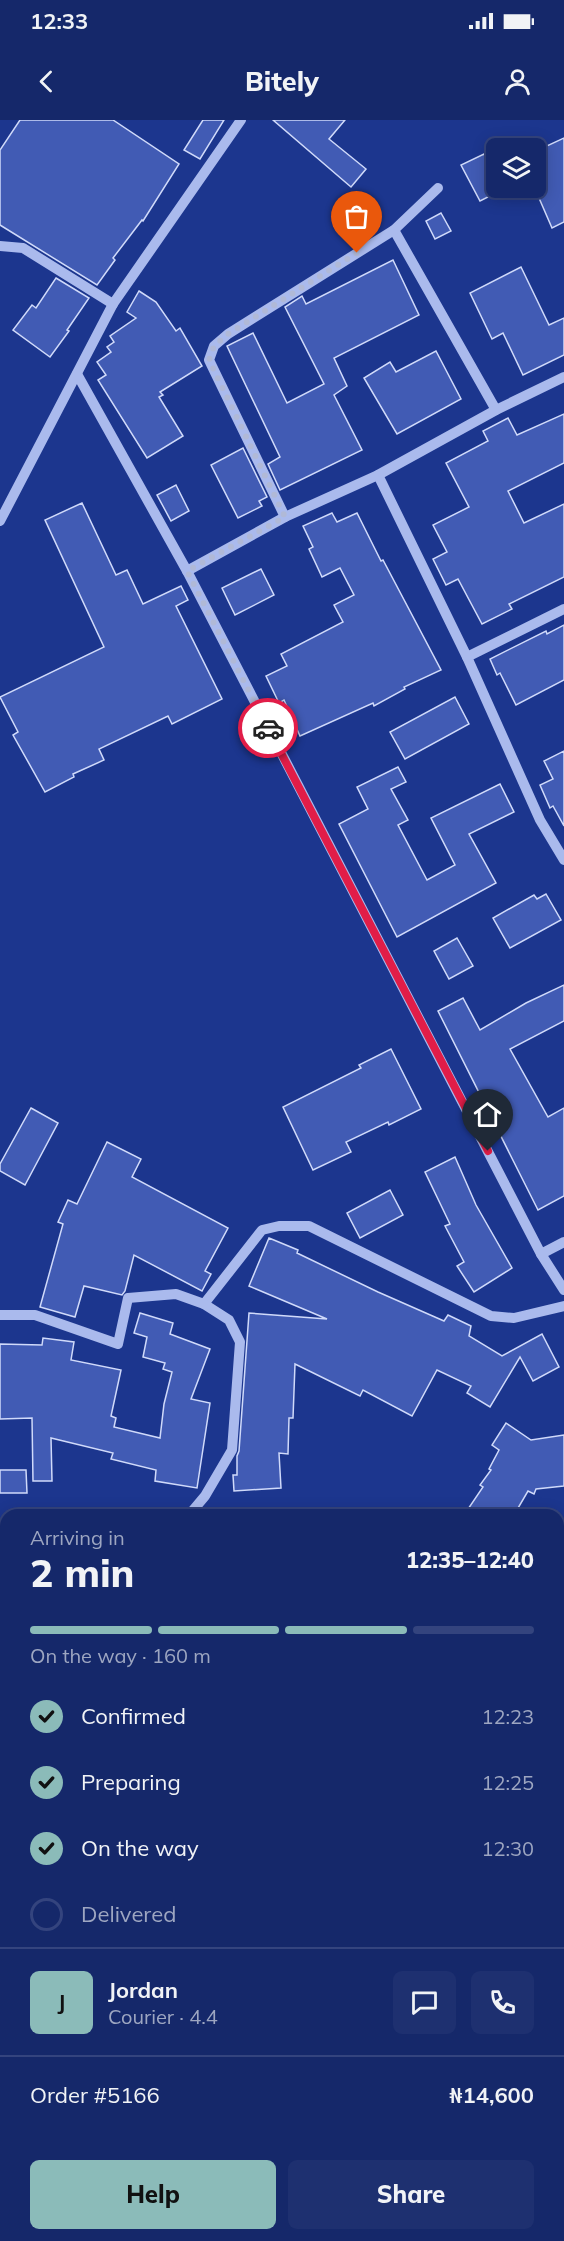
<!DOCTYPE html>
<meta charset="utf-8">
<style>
:root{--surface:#15286a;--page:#1e3070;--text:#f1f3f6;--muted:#9da6c1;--line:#34447e;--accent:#8bbbb9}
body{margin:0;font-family:Mulish,sans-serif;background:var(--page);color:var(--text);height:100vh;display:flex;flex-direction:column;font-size:22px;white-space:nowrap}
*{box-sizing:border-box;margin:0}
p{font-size:20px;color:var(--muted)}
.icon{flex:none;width:33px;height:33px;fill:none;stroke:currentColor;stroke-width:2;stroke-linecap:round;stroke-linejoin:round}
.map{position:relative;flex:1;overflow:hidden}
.side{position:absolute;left:0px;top:1389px;width:564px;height:732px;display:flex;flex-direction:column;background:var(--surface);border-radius:18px 18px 0 0;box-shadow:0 3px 15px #0003,0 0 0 2px var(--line)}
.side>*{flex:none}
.tools{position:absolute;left:486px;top:18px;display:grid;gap:12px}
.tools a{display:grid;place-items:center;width:60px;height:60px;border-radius:9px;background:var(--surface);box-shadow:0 3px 15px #0003,0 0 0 2px var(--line);font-size:30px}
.pin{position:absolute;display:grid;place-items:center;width:51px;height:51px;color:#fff;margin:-62px -26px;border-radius:50% 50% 50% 0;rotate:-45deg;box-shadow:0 0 6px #0007}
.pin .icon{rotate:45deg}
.courier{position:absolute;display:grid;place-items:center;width:60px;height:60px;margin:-30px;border:4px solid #e11d48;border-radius:50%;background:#fff;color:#222;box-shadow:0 2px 8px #0007}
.headline em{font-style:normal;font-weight:800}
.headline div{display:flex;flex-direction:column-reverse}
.headline{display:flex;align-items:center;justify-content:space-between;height:102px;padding:0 30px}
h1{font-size:39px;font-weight:800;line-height:45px}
.bar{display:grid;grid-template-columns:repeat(4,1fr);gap:9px 6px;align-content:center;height:72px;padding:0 30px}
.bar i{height:8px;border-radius:4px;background:var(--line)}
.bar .on{background:var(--accent)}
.bar p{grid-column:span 4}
.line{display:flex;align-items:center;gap:15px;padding:0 30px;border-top:2px solid var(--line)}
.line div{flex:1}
.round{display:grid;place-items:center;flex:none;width:63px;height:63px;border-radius:9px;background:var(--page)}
ol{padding:0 30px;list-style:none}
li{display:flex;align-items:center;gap:18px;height:66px}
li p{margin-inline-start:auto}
li .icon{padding:6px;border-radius:50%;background:var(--accent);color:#111;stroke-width:4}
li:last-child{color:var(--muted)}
li i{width:33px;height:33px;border:3px solid var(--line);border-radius:50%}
.button{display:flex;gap:12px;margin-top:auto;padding:12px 30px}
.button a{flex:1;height:69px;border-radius:9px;background:var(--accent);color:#111;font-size:24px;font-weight:800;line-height:69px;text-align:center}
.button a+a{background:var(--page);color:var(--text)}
.status{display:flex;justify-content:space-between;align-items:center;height:42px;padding:0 30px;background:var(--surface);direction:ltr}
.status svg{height:16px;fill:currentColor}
header{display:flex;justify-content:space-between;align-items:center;height:78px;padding:0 30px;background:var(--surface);font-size:27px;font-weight:800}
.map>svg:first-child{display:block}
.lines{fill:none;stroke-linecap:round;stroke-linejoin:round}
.stream{stroke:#9db2ef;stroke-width:6}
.building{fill:#415bb4;stroke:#d0dafa;stroke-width:1.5}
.minor{stroke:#aabaed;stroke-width:10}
.done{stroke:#b0b9d7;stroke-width:6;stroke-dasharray:0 10.8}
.route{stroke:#e11d48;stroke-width:8}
</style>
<div class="status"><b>12:33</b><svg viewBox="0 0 49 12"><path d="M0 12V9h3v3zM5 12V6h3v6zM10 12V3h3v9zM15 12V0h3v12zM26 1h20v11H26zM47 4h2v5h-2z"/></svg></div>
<header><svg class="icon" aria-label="back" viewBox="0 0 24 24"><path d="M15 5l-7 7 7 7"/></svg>Bitely<svg class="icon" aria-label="person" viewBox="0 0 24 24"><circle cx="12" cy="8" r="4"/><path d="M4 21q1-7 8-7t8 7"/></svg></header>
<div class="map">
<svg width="564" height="2121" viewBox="0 0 564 2121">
<rect width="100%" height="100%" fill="#1c368e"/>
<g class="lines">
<!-- stream -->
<g class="stream">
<polyline points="0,1994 6,1994"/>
<polyline points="538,2115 547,2121"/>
</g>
</g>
<!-- building -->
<g class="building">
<polygon points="20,0 113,0 179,44 143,101 142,100 113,138 115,140 97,165 0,105 0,30"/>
<polygon points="203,0 224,0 200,39 184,30"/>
<polygon points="273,0 345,0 329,19 366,49 351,67"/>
<polygon points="564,18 564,102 552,108 536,71 536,31"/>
<polygon points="484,34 496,59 496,68 501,68 502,70 480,81 461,45"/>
<polygon points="441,93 451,111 435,119 426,101"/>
<polygon points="393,140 419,195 334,238 347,266 334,275 362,330 280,370 268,344 280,337 227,226 253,213 287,283 324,264 285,187 302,176 306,184"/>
<polygon points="521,147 549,205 564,198 564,235 523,255 503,213 492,219 470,173"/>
<polygon points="56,158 89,178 67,210 69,211 50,237 13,210 32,185 36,188"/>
<polygon points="139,171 156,182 176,211 180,208 202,246 160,272 163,275 159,277 183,316 147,338 98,260 106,255 97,242 111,232 107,227 114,222 110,216 136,198 127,192"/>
<polygon points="436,231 461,279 397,314 364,258 390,242 396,252"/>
<polygon points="564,294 564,343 508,371 524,403 564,384 564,457 509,484 512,489 482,504 458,459 446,465 433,439 447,432 433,405 469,387 446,343 488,321 483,311 508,298 517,315"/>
<polygon points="243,328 267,377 259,381 262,386 238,398 211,345"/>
<polygon points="176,365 189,391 171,401 157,375"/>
<polygon points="82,383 116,455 127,450 143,484 181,466 188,480 176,486 222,579 172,604 168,596 99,629 104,640 73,654 74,657 45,672 13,615 18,612 0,577 104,527 45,400"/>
<polygon points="332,393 337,402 357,393 381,441 383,440 441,550 404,567 405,569 374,586 373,583 300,616 284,580 279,583 266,556 287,546 281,534 343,502 334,485 354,475 340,448 322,457 309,429 313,427 303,406"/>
<polygon points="261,449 274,475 235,495 222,468"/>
<polygon points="564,505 564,560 516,585 500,553 497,555 490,539 546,511 547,514"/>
<polygon points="455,577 469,604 405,639 390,612"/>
<polygon points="564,631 564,706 553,686 550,688 540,665 553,659 544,641"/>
<polygon points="398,647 406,662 391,669 408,700 398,705 427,760 455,745 431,698 500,664 514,692 469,714 496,763 397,817 339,704 368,689 357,667"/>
<polygon points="546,774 561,800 510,828 493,798 534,775 537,779"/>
<polygon points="457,818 473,846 449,859 434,831"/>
<polygon points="564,865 564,901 510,929 548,997 564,988 564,1076 538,1090 438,891 463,878 480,910 526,883"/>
<polygon points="391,929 421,989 389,1005 388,1002 346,1022 351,1032 313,1050 283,987 361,948 359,945"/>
<polygon points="31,988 58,1003 25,1065 0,1051 0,1044"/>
<polygon points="107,1022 141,1039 132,1057 228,1108 205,1151 211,1154 202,1171 134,1135 125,1171 122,1175 84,1166 75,1197 40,1187 63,1104 58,1102 68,1080 77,1084"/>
<polygon points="455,1037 476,1085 512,1148 474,1172 457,1146 464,1142 445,1106 450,1104 425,1052"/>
<polygon points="390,1070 403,1095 360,1118 347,1093"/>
<polygon points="269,1118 298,1130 297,1133 378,1172 444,1201 448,1195 471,1206 469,1216 502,1236 542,1214 559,1247 533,1261 520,1237 490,1287 467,1273 471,1266 437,1250 412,1296 363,1270 360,1276 295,1244 293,1298 289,1298 288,1334 279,1333 281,1368 234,1371 233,1355 237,1355 237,1336 239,1331 249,1193 327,1199 249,1166"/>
<polygon points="140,1193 173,1203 170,1214 210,1229 191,1279 210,1283 197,1368 155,1361 156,1350 111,1339 113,1333 51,1318 52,1361 33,1361 32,1298 0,1299 0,1224 42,1225 43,1218 74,1222 71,1240 121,1250 111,1296 116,1298 114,1307 160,1318 164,1284 172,1252 163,1249 165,1243 143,1237 147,1217 134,1213"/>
<polygon points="506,1303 531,1320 564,1315 564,1366 536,1369 534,1374 528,1371 514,1395 464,1395 483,1367 480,1365 491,1350 489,1349 499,1330 492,1325"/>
<polygon points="0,1350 26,1350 27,1373 0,1373"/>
</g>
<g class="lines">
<!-- minor -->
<g class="minor">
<polyline points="394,110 496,290"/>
<polyline points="0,126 23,128 113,184"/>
<polyline points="77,254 187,451 541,1134 564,1170"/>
<polyline points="378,355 467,537 540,700 564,740"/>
<polyline points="285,397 209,240 214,226 228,214 394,110 438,68"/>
<polyline points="0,401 113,184 241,0"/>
<polyline points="187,451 285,397 378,355 496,290 564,257"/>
<polyline points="467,537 564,489"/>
<polyline points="541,1134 564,1122"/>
<polyline points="204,1184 262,1110 279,1106 309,1106 491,1196 514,1198 564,1186"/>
<polyline points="0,1195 35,1195 118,1224 128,1178 176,1174 204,1184 229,1200 240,1222 232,1330 205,1376 189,1395"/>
<polyline points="0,1483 6,1482"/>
<polyline points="558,1502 564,1505"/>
</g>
</g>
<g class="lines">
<!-- done -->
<polyline class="done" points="268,608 187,451 285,397 209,240 214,226 228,214 357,133"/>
<!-- route -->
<polyline class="route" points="268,608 488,1031"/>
</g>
</svg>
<div class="tools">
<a><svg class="icon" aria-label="layers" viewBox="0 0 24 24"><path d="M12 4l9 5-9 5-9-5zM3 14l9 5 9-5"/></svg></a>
</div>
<div class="pin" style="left:357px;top:133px;background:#ea580c"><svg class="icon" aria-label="bag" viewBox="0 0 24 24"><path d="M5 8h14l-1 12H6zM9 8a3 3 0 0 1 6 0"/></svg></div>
<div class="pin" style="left:488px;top:1031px;background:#1f2937"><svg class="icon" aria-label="home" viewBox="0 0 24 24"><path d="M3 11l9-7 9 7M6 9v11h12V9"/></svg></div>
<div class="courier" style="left:268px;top:608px"><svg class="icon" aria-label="car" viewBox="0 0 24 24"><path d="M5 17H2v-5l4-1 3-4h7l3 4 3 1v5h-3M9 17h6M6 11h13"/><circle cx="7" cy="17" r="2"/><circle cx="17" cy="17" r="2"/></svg></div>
<section class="side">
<div class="headline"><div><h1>2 min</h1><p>Arriving in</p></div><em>12:35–12:40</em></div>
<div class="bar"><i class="on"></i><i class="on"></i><i class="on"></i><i></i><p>On the way · 160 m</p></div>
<ol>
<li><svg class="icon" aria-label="check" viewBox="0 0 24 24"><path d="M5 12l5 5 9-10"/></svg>Confirmed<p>12:23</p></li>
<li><svg class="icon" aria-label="check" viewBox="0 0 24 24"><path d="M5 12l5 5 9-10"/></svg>Preparing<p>12:25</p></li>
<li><svg class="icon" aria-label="check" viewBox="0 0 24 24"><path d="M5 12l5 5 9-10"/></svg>On the way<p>12:30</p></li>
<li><i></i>Delivered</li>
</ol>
<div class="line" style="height:108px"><b class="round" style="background:var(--accent);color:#111">J</b><div><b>Jordan</b><p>Courier · 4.4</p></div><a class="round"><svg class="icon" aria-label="chat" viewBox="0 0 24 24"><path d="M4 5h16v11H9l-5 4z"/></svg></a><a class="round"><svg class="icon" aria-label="phone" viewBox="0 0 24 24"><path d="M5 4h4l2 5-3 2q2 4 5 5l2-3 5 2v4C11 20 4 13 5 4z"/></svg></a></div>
<div class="line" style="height:78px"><div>Order #5166</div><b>₦14,600</b></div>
<div class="button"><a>Help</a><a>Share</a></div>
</section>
</div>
